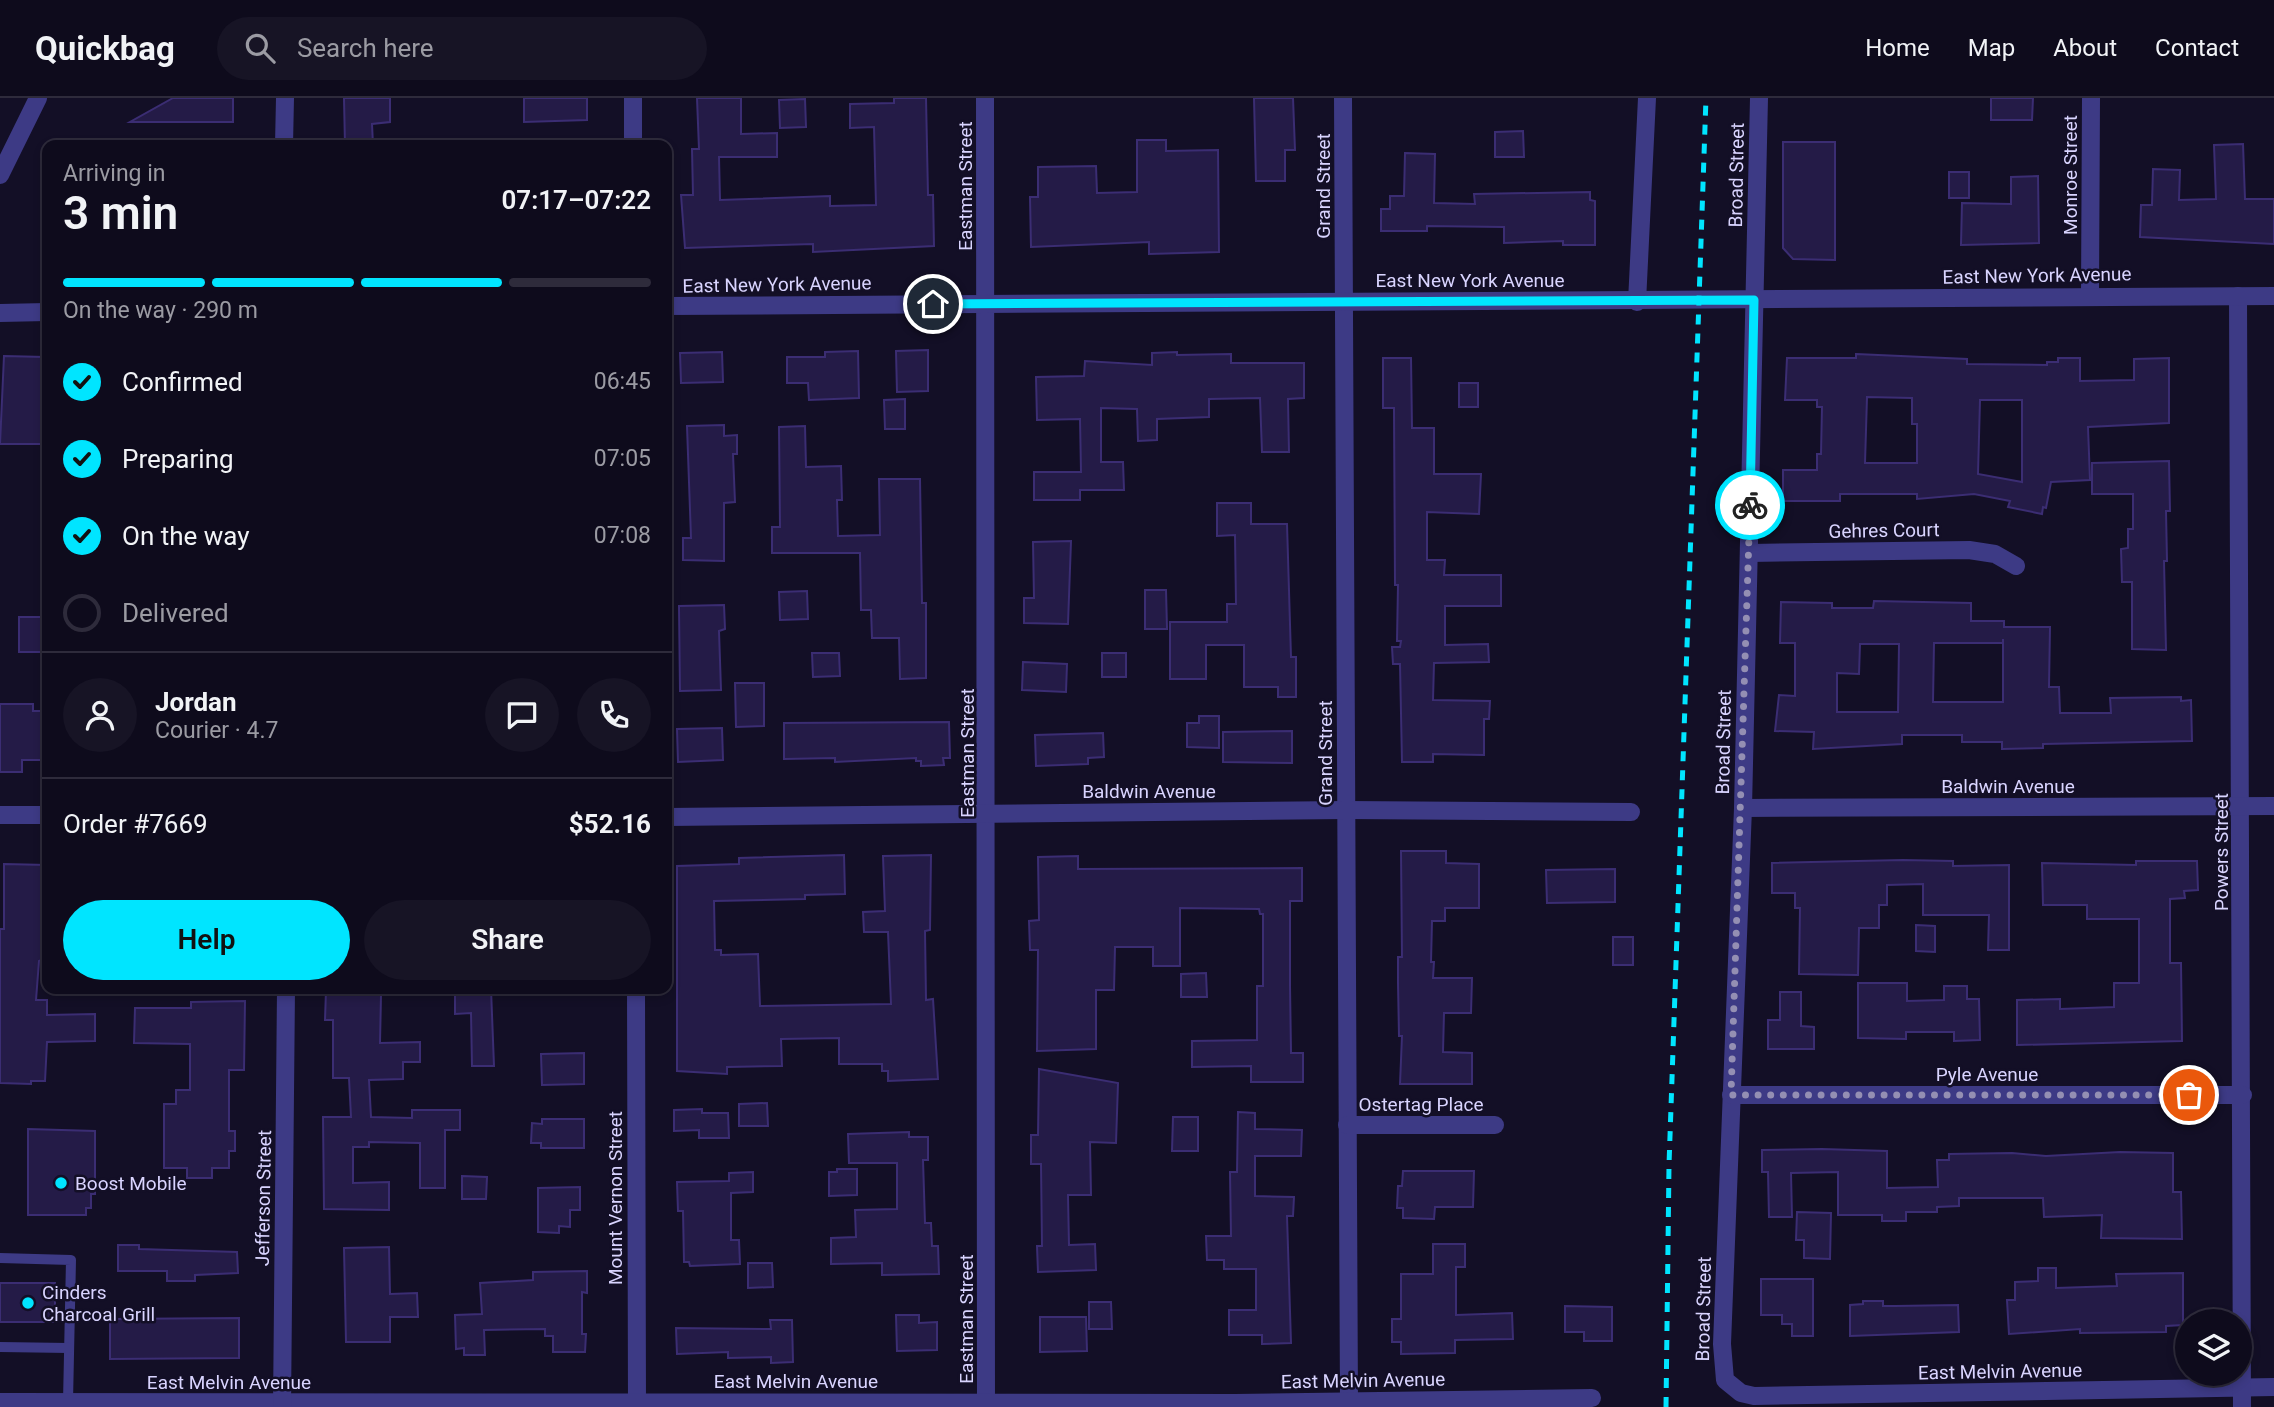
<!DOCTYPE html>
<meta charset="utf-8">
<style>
:root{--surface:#0e0b1c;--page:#171425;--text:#f1f3f6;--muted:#9b9ba3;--line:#2e2b3b;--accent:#00e5ff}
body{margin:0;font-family:Roboto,sans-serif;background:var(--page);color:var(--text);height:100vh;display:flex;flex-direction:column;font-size:26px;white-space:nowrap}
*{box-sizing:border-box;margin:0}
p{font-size:23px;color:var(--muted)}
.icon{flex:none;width:38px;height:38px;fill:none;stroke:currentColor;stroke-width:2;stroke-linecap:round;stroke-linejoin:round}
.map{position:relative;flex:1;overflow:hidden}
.details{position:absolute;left:42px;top:42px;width:630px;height:854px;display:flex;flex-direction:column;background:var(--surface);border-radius:14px;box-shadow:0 4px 10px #0003,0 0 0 2px var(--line)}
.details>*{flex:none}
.controls{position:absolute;left:2175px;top:1211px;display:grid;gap:14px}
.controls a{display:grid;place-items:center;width:77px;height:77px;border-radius:50%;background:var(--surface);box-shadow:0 4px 10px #0003,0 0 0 2px var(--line);font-size:35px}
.pin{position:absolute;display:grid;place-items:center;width:60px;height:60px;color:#fff;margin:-30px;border:4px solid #fff;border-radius:50%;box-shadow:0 2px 7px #0007}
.courier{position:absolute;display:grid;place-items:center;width:70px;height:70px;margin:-35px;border:5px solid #00e5ff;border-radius:50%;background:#fff;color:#222;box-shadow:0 2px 9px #0007}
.summary em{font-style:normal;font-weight:600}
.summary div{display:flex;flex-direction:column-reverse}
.summary{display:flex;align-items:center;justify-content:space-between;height:119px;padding:0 21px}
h1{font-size:46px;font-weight:600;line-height:52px}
.bar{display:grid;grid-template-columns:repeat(4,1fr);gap:10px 7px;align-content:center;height:84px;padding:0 21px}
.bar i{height:9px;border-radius:5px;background:var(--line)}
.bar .on{background:var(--accent)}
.bar p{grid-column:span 4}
.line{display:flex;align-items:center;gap:18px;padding:0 21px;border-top:2px solid var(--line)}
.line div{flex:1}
.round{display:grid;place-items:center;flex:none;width:74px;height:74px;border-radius:37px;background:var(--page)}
ol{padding:0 21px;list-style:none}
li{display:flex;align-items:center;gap:21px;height:77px}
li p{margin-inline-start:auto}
li .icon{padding:7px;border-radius:50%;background:var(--accent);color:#111;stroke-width:4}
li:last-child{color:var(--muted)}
li i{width:38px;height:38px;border:4px solid var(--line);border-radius:50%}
.primary-button{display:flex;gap:14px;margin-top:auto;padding:14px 21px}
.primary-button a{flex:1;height:80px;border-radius:42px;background:var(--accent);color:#111;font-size:28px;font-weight:600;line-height:80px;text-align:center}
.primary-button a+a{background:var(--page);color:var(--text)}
header{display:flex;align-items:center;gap:42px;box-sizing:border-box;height:98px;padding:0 35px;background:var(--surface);border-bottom:2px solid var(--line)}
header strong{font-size:33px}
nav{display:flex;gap:38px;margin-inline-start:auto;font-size:24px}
.search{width:490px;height:63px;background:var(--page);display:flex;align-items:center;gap:18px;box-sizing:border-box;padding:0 24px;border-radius:38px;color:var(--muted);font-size:26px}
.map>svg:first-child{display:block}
.building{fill:#241b47;stroke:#3b2d73;stroke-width:2;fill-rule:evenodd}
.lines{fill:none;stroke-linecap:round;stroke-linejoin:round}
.service{stroke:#3d3a85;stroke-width:10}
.minor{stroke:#3d3a85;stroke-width:18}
.rail{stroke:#00e5ff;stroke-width:5;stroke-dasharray:10 9;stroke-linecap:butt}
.done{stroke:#948fb3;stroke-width:7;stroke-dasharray:0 12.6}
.route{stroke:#00e5ff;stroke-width:9}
.poi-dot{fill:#00e5ff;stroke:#130f26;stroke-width:2.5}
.labels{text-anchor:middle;stroke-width:5;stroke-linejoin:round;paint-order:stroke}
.street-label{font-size:19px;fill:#d9d4ff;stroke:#130f26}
.poi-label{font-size:19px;fill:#d9d4ff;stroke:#130f26;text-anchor:start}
</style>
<header>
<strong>Quickbag</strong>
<div class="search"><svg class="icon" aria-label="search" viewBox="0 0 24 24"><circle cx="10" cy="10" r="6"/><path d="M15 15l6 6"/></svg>Search here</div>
<nav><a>Home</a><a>Map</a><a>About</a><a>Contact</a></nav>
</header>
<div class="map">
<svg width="2274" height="1309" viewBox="0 0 2274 1309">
<rect width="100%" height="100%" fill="#130f26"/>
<!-- building -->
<g class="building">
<polygon points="173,0 233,0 233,24 130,24"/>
<polygon points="344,0 390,0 390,24 372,26 373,47 345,47"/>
<polygon points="524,0 587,0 587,22 524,24"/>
<polygon points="697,0 741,0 741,36 777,35 777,59 719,59 720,102 830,98 830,108 876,107 874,29 850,30 850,6 894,5 894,0 926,0 928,97 933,97 934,148 813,154 813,146 685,150 681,97 693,97 692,51 699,51"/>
<polygon points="1254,0 1293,0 1295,52 1285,52 1285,83 1256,83"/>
<polygon points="1991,0 2033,0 2032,22 1991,22"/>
<polygon points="805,1 806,29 780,30 779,2"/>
<polygon points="1523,33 1524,59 1495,59 1495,34"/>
<polygon points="1137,42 1166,42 1166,53 1218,52 1219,154 1149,156 1149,144 1031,149 1030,99 1038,99 1038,69 1096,68 1097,95 1137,94"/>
<polygon points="1783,44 1835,44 1835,162 1793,161 1783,150"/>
<polygon points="2243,46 2245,101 2274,101 2274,146 2140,139 2141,107 2152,107 2153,71 2180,72 2179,102 2216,101 2214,47"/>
<polygon points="1405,55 1435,56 1434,105 1475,106 1474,96 1590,94 1590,102 1595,103 1595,147 1563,147 1563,143 1504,145 1504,129 1427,128 1427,133 1381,133 1381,111 1390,111 1390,98 1404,98"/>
<rect x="1949" y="74" width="20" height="26"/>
<polygon points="2038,78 2039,145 1961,147 1962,105 2011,106 2011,79"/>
<polygon points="928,252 928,293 897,294 896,253"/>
<polygon points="858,253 859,300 809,302 808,285 787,285 787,259 825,259 825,254"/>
<polygon points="722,254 723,284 681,285 680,255"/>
<polygon points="1177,254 1177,257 1231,256 1231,265 1304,265 1304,300 1288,301 1289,354 1262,354 1260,300 1209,301 1209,319 1157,321 1157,342 1138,343 1137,311 1101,310 1101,364 1123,364 1124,392 1080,392 1080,402 1034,402 1034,374 1081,374 1080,321 1037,322 1036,279 1084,278 1085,263 1152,267 1152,255"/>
<path d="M1856,256L1967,261V266L2047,267V264H2058V260H2080V283L2134,282V261L2169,260V325L2088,329L2090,382L2051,384L2046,410L2043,409L2042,416L2008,409L2010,403L1974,396L1917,401V396H1840V403H1783V372H1817V356H1821L1822,309H1817V302H1785L1787,260H1856ZM1867,299L1912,300V326H1917V365H1865ZM1980,302H2022V384L1978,376Z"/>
<polygon points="4,258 45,259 44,346 0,346"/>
<polygon points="1383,260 1411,260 1412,330 1434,330 1434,376 1481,376 1479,416 1427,414 1427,462 1445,462 1444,477 1501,477 1501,508 1445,508 1445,547 1488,546 1489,564 1434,565 1433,602 1490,603 1489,621 1484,621 1484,657 1433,656 1433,664 1402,664 1400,566 1393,566 1392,549 1400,549 1401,543 1397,543 1398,487 1395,487 1394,310 1383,310"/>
<rect x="1459" y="285" width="19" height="24"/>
<polygon points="905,301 905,331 885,331 884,302"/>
<polygon points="724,327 724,338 737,337 737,356 733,356 735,404 724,405 724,463 683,462 683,440 691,440 687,328"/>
<polygon points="805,328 806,369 841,368 842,402 837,402 838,438 880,437 879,381 920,381 922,505 926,505 926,580 900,581 899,540 872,540 871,512 861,512 860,455 772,455 772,429 780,429 779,329"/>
<polygon points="2169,363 2170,413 2166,413 2167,463 2164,463 2166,552 2132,551 2132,484 2122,484 2121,451 2128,450 2128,431 2133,431 2133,396 2092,396 2092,365"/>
<polygon points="1217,405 1251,405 1251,426 1287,426 1291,559 1296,559 1296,599 1278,599 1278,589 1244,589 1244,547 1206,547 1206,581 1170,581 1170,524 1227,524 1227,506 1236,506 1235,437 1217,438"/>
<polygon points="1071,443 1068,526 1024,525 1024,500 1034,500 1033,444"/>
<polygon points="1145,492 1166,492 1167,531 1145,531"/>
<polygon points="807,493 808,521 780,522 779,494"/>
<path d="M1874,503L1971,505V523H2004V529H2050L2049,589H2059L2060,615H2111L2110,600L2181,599V603L2191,602L2192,643L2043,646V650L2002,651V644H1962V637H1902V646L1813,651L1814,634L1775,633L1779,597L1795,598V545H1780L1781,504L1832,505V510H1873ZM2003,541V604H1933L1934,545H2003ZM1860,546H1899L1898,614H1837V575L1859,576Z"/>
<polygon points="724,507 725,531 719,533 721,592 680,593 679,508"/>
<rect x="19" y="519" width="28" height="35"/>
<polygon points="812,555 839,555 840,578 813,579"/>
<rect x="1102" y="555" width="24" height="24"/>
<polygon points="1023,564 1067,566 1066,594 1022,592"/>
<polygon points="735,585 764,585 764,628 736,629"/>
<polygon points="0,606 33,606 33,613 47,613 47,662 22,662 22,674 0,674"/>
<polygon points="1199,618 1219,618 1219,650 1187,649 1187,625 1199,625"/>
<polygon points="949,624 950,660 943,660 944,667 921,668 921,663 916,663 916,660 835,664 835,660 784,661 784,625"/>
<polygon points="722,630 723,662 678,664 677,631"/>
<polygon points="1292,633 1292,665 1223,664 1223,634"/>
<polygon points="1103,635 1104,659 1088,660 1088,666 1036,668 1035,637"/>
<polygon points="1401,753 1446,753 1446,765 1479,766 1479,810 1445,810 1445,823 1432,823 1431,864 1434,864 1433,880 1472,880 1471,915 1444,915 1443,954 1472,955 1472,986 1400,986 1402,938 1399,938 1398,885 1398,859 1402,859"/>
<polygon points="844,757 845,796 805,797 805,801 714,803 715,852 721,852 721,857 758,856 760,908 891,906 888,834 864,834 863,814 885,813 883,758 931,757 930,832 925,833 926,902 933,901 938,981 888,983 888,973 882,973 882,966 839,966 839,940 781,941 782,968 727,969 727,976 677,973 677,768 739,766 739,760"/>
<polygon points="1078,758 1078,771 1302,770 1302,803 1290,803 1290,888 1291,955 1303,955 1303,984 1251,984 1251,968 1192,969 1192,943 1257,942 1257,888 1263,888 1263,816 1260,816 1259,811 1180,810 1180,868 1153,868 1153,849 1115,849 1114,892 1096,892 1096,951 1037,953 1038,852 1030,852 1029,823 1039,822 1038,759"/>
<polygon points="1903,762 1953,763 1953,768 2009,767 2009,852 1988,852 1989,817 1923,817 1923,786 1887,787 1887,807 1879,807 1879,830 1859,830 1858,877 1799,876 1800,810 1795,810 1795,795 1772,795 1772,765"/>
<polygon points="2136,763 2197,763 2198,792 2184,793 2185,800 2170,801 2170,865 2181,865 2182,943 2017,947 2017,902 2060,901 2060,911 2114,909 2114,885 2139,885 2139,821 2087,821 2087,807 2043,807 2042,765 2136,767"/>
<polygon points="4,766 47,767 47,860 39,863 36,902 47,902 47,917 95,916 95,943 47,944 45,983 31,983 31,986 0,985 0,831 4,831"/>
<polygon points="1615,771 1615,804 1547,805 1546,772"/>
<polygon points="1916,827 1935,828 1935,854 1916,853"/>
<rect x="1613" y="839" width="20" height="28"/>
<polygon points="1206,875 1207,899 1181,899 1181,876"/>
<polygon points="1858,885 1907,885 1907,903 1944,902 1944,888 1967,888 1967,901 1979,901 1980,942 1954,943 1954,934 1906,934 1906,941 1858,940"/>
<polygon points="455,891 491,891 494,968 472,968 471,915 455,916"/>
<polygon points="326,892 355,892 355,897 381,897 380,945 420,944 420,964 403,964 403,981 369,982 371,1019 412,1020 412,1012 460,1012 460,1032 445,1032 445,1090 420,1090 420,1045 369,1044 369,1049 353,1049 353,1085 389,1084 389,1112 324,1111 323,1019 351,1019 349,980 333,980 333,922 325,922"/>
<polygon points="1780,894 1801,894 1801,928 1814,929 1814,951 1768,951 1768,922 1780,922"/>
<polygon points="245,903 244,972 229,972 229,1033 235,1033 235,1053 229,1053 229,1070 212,1070 212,1080 187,1080 187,1070 164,1070 164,1006 176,1006 176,992 190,992 190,946 134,945 135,910 191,910 191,904"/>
<polygon points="584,955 584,986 542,987 541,956"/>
<polygon points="1039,971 1118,985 1116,1045 1090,1044 1091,1097 1068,1097 1069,1147 1095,1146 1096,1172 1038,1174 1037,1148 1042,1148 1041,1066 1031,1066 1031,1037 1038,1037"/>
<polygon points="767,1005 768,1028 739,1028 739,1006"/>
<polygon points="702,1011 702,1015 728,1015 729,1040 699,1040 699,1032 674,1033 674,1012"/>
<polygon points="1238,1014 1255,1015 1255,1031 1302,1032 1301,1058 1255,1058 1255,1098 1294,1099 1293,1118 1287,1118 1291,1245 1262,1246 1262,1237 1229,1237 1229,1212 1256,1212 1256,1171 1224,1171 1224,1162 1207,1162 1206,1138 1231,1138 1230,1074 1237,1074"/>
<polygon points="1173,1019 1198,1019 1198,1053 1172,1053"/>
<polygon points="542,1021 584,1021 584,1050 541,1050 541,1045 531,1045 532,1025 542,1026"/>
<polygon points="28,1031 95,1033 95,1096 91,1096 91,1110 86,1110 86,1117 28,1117"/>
<polygon points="909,1034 909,1039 928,1039 928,1062 923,1062 925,1125 931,1125 932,1148 938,1148 939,1176 882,1177 882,1165 831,1166 831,1140 856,1139 855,1112 897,1111 897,1065 849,1065 848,1036"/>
<polygon points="1822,1051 1887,1053 1887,1090 1938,1089 1937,1062 1949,1062 1949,1056 2012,1055 2046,1058 2120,1054 2173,1055 2173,1094 2181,1094 2182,1141 2101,1140 2102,1117 2044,1119 2043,1100 1959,1100 1959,1108 1937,1109 1937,1114 1906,1114 1906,1123 1882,1123 1882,1117 1838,1117 1838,1074 1791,1075 1792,1119 1769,1119 1768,1074 1762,1074 1762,1052"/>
<polygon points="837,1071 857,1071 857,1097 829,1098 829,1074 837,1074"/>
<polygon points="1403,1073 1474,1073 1473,1109 1435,1109 1434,1121 1403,1120 1403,1110 1397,1110 1398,1088 1402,1088"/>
<polygon points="753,1074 753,1094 731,1095 731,1142 739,1142 740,1166 690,1168 689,1164 684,1164 683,1113 678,1113 677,1084 729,1083 729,1075"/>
<polygon points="462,1078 487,1079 486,1101 462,1101"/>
<polygon points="580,1089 580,1112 570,1112 570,1129 559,1128 559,1135 538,1134 538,1090"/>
<polygon points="1797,1114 1831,1115 1830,1161 1804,1160 1804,1142 1796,1142"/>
<polygon points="1433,1146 1465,1146 1465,1169 1456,1169 1456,1217 1512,1215 1513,1241 1455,1242 1455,1255 1401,1256 1401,1244 1392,1244 1392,1221 1401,1221 1401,1176 1433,1176"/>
<polygon points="118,1147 139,1147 139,1151 237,1154 238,1175 195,1177 195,1183 167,1183 167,1173 118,1173"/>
<polygon points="389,1149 390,1196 417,1195 418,1219 390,1219 390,1244 346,1244 344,1150"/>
<polygon points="748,1165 772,1165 773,1189 748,1190"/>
<polygon points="2038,1170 2056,1170 2056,1190 2117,1188 2116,1176 2183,1175 2183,1227 2166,1228 2166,1234 2080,1235 2080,1231 2009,1236 2007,1202 2015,1202 2015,1184 2038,1183"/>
<polygon points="587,1173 587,1195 582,1194 582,1236 586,1236 585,1254 553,1254 553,1238 545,1238 545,1231 484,1232 485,1257 464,1257 464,1250 456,1251 455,1217 482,1216 480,1185 533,1182 533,1174"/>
<polygon points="1761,1181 1813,1181 1813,1238 1792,1238 1792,1226 1782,1226 1782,1217 1761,1217"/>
<rect x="0" y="1185" width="55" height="39"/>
<polygon points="1863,1203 1883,1203 1883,1208 1895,1208 1958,1207 1959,1234 1850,1238 1850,1207 1863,1206"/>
<polygon points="1089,1204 1111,1204 1112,1231 1089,1231"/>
<polygon points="1565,1208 1612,1209 1612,1243 1584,1243 1584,1234 1565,1234"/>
<polygon points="896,1217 919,1217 919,1225 937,1224 937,1252 897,1253"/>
<polygon points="1040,1219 1086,1219 1087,1253 1040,1254"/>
<polygon points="239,1220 239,1260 110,1261 110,1221"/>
<polygon points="770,1222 792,1222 793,1264 771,1265 771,1259 728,1260 728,1254 677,1256 676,1230 771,1231"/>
</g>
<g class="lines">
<!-- service -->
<g class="service">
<polyline points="0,1160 71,1162 68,1304"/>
<polyline points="0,1249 69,1250"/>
</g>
<!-- minor -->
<g class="minor">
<polyline points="633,0 633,47"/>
<polyline points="985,0 986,1309"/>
<polyline points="1343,0 1349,1309"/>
<polyline points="1759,0 1743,710 1722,1246 1725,1282 1741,1295 1754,1298 2274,1289"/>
<polyline points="284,47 285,0"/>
<polyline points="0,77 38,0"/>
<polyline points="2090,197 2091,0"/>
<polyline points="2238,198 2242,1309"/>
<polyline points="1637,204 1647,0"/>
<polyline points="667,208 2274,198"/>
<polyline points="0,215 47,214"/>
<polyline points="1749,455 1969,452 1995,456 2016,468"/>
<polyline points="1743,710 2274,708"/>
<polyline points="0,717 47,717"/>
<polyline points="667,719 1346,712 1631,714"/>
<polyline points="636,891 637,1309"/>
<polyline points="1731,997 2243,997"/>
<polyline points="1347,1027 1495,1027"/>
<polyline points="0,1304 1235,1305 1592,1300"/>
<polyline points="282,1309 286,891"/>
</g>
<!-- rail -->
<polyline class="rail" points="1666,1309 1669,1067 1706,0"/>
</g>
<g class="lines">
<!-- done -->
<polyline class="done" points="1750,407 1731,997 2189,997"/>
<!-- route -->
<polyline class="route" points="933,206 1754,202 1750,407"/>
</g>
<!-- markers -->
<g class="poi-dot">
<circle cx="61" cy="1085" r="7"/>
<circle cx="28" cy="1205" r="7"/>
</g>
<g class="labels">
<!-- street labels -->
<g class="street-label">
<text transform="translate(1736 77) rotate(-89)" y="7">Broad Street</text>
<text transform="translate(2070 77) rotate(-90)" y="7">Monroe Street</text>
<text transform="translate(965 88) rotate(-90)" y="7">Eastman Street</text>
<text transform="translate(1323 88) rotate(-90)" y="7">Grand Street</text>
<text transform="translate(2037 177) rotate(-1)" y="7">East New York Avenue</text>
<text x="1470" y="189">East New York Avenue</text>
<text transform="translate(777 186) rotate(-1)" y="7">East New York Avenue</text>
<text transform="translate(1884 432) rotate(-1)" y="7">Gehres Court</text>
<text transform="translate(1723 644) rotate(-89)" y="7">Broad Street</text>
<text transform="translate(967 655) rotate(-90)" y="7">Eastman Street</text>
<text transform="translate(1325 655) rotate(-90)" y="7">Grand Street</text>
<text x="2008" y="695">Baldwin Avenue</text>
<text x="1149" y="700">Baldwin Avenue</text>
<text transform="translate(2221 754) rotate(-90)" y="7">Powers Street</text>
<text x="1987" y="983">Pyle Avenue</text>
<text x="1421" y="1013">Ostertag Place</text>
<text transform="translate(263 1100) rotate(-89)" y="7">Jefferson Street</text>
<text transform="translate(615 1100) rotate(-90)" y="7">Mount Vernon Street</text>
<text transform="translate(1703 1211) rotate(-89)" y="7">Broad Street</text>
<text transform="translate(966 1221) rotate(-90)" y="7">Eastman Street</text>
<text transform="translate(2000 1273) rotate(-1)" y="7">East Melvin Avenue</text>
<text transform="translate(1363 1282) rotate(-1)" y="7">East Melvin Avenue</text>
<text x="796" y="1290">East Melvin Avenue</text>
<text x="229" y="1291">East Melvin Avenue</text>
</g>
<!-- poi labels -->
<g class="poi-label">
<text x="75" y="1092">Boost Mobile</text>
<text x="42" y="1201">Cinders<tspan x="42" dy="22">Charcoal Grill</tspan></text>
</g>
</g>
</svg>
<div class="controls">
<a><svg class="icon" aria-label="layers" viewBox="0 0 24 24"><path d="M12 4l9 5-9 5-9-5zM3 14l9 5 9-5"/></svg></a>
</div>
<div class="pin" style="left:2189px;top:997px;background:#ea580c"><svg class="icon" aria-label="bag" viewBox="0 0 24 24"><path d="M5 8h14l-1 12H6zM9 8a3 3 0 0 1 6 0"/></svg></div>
<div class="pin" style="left:933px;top:206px;background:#1f2937"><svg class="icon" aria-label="home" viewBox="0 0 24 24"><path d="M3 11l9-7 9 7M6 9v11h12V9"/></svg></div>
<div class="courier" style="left:1750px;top:407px"><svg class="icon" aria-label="bike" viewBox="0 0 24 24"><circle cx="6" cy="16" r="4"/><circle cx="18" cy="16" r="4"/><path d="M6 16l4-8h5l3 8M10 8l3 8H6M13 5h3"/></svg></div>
<section class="details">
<div class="summary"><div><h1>3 min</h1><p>Arriving in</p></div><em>07:17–07:22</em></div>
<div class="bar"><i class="on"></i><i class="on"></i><i class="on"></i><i></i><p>On the way · 290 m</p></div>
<ol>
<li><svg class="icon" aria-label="check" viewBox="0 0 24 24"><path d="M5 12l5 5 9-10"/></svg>Confirmed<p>06:45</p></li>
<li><svg class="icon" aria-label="check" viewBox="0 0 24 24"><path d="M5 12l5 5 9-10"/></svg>Preparing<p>07:05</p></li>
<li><svg class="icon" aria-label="check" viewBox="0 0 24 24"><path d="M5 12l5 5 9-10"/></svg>On the way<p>07:08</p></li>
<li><i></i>Delivered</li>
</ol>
<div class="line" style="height:126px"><a class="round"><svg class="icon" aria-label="person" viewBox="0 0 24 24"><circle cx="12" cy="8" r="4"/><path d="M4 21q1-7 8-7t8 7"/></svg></a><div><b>Jordan</b><p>Courier · 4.7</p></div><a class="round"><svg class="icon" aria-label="chat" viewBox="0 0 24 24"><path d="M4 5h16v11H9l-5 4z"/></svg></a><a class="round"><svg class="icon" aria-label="phone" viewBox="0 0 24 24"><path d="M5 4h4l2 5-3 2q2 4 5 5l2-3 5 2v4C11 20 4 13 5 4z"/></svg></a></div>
<div class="line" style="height:91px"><div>Order #7669</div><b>$52.16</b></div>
<div class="primary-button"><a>Help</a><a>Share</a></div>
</section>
</div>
